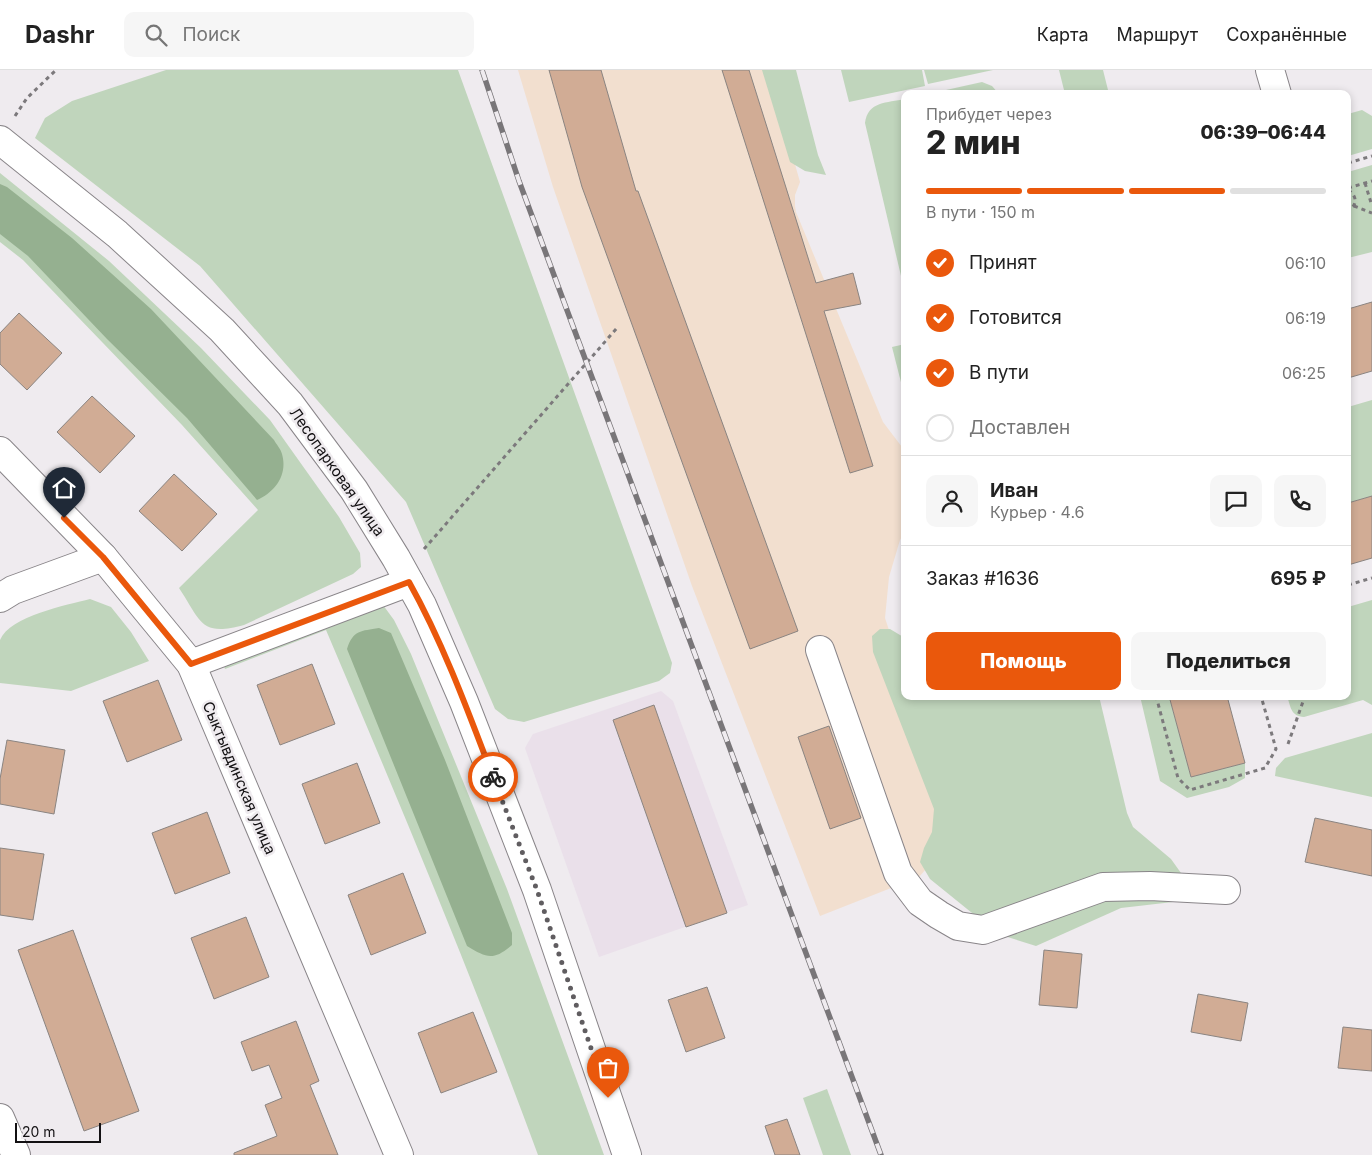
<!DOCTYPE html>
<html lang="ru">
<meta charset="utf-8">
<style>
:root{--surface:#fff;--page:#f6f6f6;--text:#222;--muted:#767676;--line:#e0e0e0;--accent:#ea580c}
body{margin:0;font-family:Inter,sans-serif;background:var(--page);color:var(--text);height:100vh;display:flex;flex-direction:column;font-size:19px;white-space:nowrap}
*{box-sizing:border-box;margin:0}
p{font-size:16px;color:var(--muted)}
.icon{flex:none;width:28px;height:28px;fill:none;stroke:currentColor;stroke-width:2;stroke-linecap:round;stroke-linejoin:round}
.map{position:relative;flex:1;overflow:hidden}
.panel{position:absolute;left:901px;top:20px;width:450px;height:610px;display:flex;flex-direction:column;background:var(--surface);border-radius:10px;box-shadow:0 2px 8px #0003}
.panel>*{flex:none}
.scale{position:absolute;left:15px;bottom:12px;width:86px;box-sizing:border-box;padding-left:5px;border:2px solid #131113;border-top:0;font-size:14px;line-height:18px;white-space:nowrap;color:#131113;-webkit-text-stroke:4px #efebef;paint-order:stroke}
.pin{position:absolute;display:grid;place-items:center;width:42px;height:42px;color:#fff;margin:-51px -21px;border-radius:50% 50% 50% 0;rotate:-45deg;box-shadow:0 0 5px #0007}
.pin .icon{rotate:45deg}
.courier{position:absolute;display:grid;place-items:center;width:50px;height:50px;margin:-25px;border:4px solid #ea580c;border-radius:50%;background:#fff;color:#222;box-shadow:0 1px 6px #0007}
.summary em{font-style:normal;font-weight:800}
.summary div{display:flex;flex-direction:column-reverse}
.summary{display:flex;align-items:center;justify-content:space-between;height:85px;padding:0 25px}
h1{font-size:32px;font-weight:800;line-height:38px}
.bar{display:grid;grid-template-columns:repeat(4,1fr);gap:8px 5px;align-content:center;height:60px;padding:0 25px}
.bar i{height:6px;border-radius:4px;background:var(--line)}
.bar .active{background:var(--accent)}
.bar p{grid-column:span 4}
.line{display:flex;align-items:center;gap:12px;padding:0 25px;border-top:1px solid var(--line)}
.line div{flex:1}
.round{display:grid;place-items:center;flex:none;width:52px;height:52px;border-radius:10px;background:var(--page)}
ol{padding:0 25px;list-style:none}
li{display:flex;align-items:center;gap:15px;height:55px}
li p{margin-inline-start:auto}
li .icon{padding:5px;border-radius:50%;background:var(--accent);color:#fff;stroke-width:4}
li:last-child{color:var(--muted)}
li i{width:28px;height:28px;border:2px solid var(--line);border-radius:50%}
.cta{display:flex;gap:10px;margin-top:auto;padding:10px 25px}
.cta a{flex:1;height:58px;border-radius:10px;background:var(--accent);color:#fff;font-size:20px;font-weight:800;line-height:58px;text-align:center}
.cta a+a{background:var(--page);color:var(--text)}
header{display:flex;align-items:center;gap:30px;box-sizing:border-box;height:70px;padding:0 25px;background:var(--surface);border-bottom:1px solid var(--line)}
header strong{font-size:24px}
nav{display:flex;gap:28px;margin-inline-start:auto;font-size:18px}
.search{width:350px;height:45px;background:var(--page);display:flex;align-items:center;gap:12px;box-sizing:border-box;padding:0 18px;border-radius:10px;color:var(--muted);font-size:19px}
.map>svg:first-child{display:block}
.built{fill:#eae0ea}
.industrial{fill:#f2dfcf}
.green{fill:#c0d5bc}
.forest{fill:#95b090}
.building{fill:#d1ac95;stroke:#8a8481}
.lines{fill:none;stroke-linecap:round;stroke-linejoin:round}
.minor-casing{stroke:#898589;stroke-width:30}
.path{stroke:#7c797c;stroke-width:3;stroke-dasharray:4 4;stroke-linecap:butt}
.minor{stroke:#fff;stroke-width:28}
.rail-casing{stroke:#797679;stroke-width:5.5}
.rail{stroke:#efebef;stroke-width:4;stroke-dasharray:11;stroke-linecap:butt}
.done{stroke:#605d60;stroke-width:5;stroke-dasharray:0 9}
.route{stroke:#ea580c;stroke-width:6}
.labels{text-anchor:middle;stroke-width:5;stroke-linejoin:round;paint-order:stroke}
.street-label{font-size:15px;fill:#131113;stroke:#efebef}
</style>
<header>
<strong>Dashr</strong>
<div class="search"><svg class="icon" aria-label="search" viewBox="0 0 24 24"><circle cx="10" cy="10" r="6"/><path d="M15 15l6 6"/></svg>Поиск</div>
<nav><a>Карта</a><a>Маршрут</a><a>Сохранённые</a></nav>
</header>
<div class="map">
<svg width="1372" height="1085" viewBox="0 0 1372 1085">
<rect width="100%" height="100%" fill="#efebef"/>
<!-- built -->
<polygon class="built" points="661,621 673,631 748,835 599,887 525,678 533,664"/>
<!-- industrial -->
<polygon class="industrial" points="518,0 768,0 800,112 795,125 795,136 796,142 883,352 905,381 905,462 900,470 889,507 885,548 894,575 905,626 928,626 940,783 919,807 820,846 692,516 553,117"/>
<!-- green -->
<g class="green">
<polygon points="166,0 458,0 672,593 670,603 659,611 524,652 508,649 495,639 406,432 200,196 35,68 45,48 72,31"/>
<polygon points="762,0 796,0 818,85 826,105 805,101 790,92"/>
<polygon points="841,0 922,0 925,16 849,32"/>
<polygon points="924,0 993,0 928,14"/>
<polygon points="1059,0 1103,0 1109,24 1065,24"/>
<polygon points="982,12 992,16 999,24 928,24"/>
<path d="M905,29V223L865,53C868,31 887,33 905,29Z"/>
<polygon points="1362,40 1372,46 1372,79 1348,86 1348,44"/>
<polygon points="1372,95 1372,182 1348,188 1348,102"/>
<path d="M0,103L109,191L201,278L270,350L339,447L360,483L361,497L353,504L244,555C200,567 201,551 179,518L258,440L182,355L23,190L0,172Z"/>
<polygon points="905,274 905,324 904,324 892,277"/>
<polygon points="1372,330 1372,426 1348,433 1348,337"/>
<path d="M90,529L111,537L131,562L149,591L71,621L0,613C0,604 0,577 0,570C10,546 67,535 90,529Z"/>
<path d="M1372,530V635L1363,630L1304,647C1291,646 1291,638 1287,626H1348V537Z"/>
<path d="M383,535L394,550L411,584L507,819L604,1085H538C473,908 400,734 326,560L225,599L224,596Z"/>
<polygon points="880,559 890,559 905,568 905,626 1099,626 1127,743 1133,757 1171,789 1186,810 1182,827 1173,832 1121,838 1036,876 998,864 930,809 920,792 924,778 932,762 934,739 873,582 872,566"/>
<polygon points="1140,626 1169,626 1191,707 1245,693 1245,708 1229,717 1187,728 1160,711"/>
<polygon points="1372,663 1372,727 1275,706 1276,698 1285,688"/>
<polygon points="827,1019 851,1085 823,1085 803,1028"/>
</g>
<!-- forest -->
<g class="forest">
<path d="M0,114L7,117L72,168L151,239L274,370C276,374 281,379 282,384C288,405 275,422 257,430L187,348L107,269L28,186L0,164Z"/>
<path d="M379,558L391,563L445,690L512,863V875C493,891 487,888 467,876L347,579C353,560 361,561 379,558Z"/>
</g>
<!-- building -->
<g class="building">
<polygon points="549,0 601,0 636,121 638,121 798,561 750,579 582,117"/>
<polygon points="722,0 749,0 816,213 853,203 861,234 824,241 873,396 850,403"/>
<polygon points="1372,232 1372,301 1348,308 1348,239"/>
<polygon points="19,243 62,283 27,320 0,294 0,263"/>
<polygon points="92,326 135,366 100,403 57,362"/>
<polygon points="174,404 217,444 182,481 139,441"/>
<polygon points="1372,426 1372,488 1348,495 1348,433"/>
<polygon points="312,594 335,654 280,675 257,615"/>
<polygon points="158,610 182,670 127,692 103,631"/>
<polygon points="1169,626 1227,626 1245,693 1191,707"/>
<polygon points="654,635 727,843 686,857 613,650"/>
<polygon points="829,656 861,748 830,759 798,667"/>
<polygon points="7,670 65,680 54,744 0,734 0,709"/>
<polygon points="357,693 380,753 325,774 302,714"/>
<polygon points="207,742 230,803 175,824 152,763"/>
<polygon points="1315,748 1372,760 1372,806 1305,792"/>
<polygon points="0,778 44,784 33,850 0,845"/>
<polygon points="403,803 426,863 371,885 348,825"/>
<polygon points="246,847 269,907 214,929 191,868"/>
<polygon points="73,860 139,1041 84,1061 18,880"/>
<polygon points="1044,880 1082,884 1077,938 1039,935"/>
<polygon points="707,917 725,968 686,982 668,930"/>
<polygon points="1198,924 1248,933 1241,971 1191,962"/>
<polygon points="473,942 497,1002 441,1023 418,963"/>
<polygon points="296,951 319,1011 310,1015 338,1085 234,1085 234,1083 277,1066 265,1035 282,1028 269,995 252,1001 241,972"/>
<polygon points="1343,957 1372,960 1372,1001 1338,998"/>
<polygon points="787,1049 800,1085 775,1085 765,1056"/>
</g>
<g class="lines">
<!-- minor casing -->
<g class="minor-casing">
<g id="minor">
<polyline points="1270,0 1277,24"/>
<polyline points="0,70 117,164 222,260 290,334 354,420 396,488 422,535 464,632 537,820 627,1085"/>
<polyline points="0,381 103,487 191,594 399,1085"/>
<polyline points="0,528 13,520 103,487"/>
<polyline points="820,580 898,803 920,832 939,845 958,856 983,860 1103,817 1150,816 1226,820"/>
<polyline points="191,594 409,512"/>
<polyline points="0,1048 16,1085"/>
</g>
</g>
<!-- path -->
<g class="path">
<polyline points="15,46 27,28 56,0"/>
<polyline points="1348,93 1372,86"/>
<polyline points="1365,113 1372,136"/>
<polyline points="1348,118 1372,111"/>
<path d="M1348,120C1357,125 1358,136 1348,140"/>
<polyline points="1354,136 1372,143"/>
<polyline points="424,479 617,258"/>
<polyline points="1348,515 1372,508"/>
<polyline points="1156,626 1178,708 1190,720 1265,698 1276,679 1261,626"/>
<polyline points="1288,674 1305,626"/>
</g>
<!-- minor -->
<use href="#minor" class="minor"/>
<!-- rail casing -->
<g class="rail-casing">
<polyline id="rail" points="482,0 519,111 881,1085"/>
</g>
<!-- rail -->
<use href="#rail" class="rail"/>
</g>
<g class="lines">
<!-- done -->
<polyline class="done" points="493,707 537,820 608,1028"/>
<!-- route -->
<path class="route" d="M64,448L103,487L191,594L409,512C443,573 468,641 493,707"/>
</g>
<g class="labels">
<!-- street labels -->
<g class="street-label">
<text transform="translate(337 402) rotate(55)" y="5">Лесопарковая улица</text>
<text transform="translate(239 708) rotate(67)" y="5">Сыктывдинская улица</text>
</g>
</g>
</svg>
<div class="scale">20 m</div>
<div class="pin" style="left:608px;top:1028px;background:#ea580c"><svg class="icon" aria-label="bag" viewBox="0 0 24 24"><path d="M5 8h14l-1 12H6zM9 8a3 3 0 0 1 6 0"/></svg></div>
<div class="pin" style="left:64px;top:448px;background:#1f2937"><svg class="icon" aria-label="home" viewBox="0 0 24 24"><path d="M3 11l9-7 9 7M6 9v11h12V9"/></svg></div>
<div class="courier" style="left:493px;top:707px"><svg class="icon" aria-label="bike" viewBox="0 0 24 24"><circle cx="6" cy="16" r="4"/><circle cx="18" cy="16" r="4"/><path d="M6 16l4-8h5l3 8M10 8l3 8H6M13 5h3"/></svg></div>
<section class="panel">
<div class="summary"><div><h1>2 мин</h1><p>Прибудет через</p></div><em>06:39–06:44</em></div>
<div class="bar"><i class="active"></i><i class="active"></i><i class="active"></i><i></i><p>В пути · 150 m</p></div>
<ol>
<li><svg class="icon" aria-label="check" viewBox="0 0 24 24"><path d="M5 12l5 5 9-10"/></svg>Принят<p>06:10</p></li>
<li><svg class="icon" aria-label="check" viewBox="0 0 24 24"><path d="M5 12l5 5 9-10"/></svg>Готовится<p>06:19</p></li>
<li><svg class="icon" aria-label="check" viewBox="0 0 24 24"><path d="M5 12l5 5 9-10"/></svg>В пути<p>06:25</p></li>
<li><i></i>Доставлен</li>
</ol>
<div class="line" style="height:90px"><a class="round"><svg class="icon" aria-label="person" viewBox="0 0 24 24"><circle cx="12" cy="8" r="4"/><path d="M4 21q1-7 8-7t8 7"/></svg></a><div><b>Иван</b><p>Курьер · 4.6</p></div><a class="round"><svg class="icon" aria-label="chat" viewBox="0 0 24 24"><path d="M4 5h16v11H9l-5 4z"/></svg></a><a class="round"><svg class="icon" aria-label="phone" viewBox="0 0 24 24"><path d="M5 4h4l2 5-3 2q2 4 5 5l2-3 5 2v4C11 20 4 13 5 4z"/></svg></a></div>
<div class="line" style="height:65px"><div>Заказ #1636</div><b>695 ₽</b></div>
<div class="cta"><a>Помощь</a><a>Поделиться</a></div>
</section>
</div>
